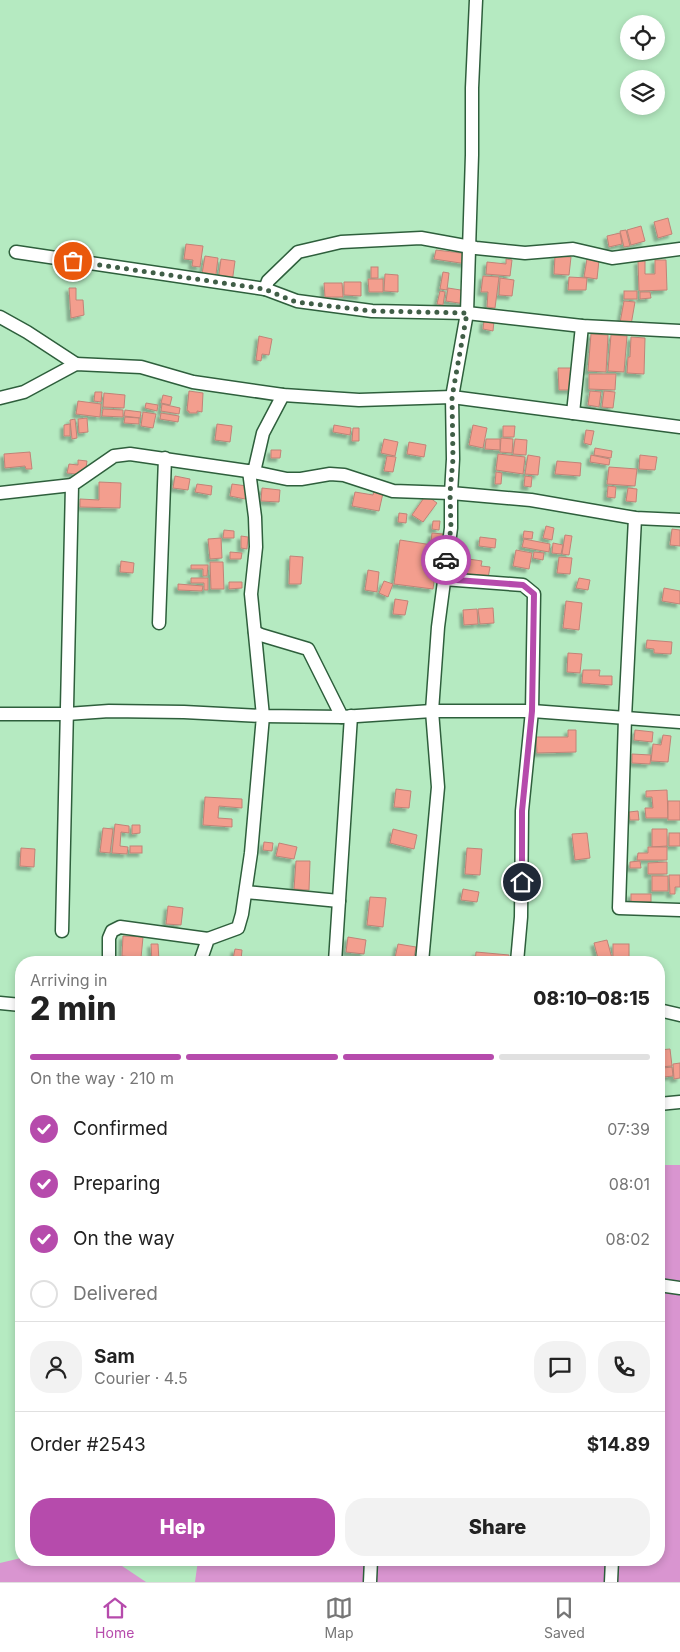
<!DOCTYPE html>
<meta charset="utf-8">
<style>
:root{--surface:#fff;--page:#f2f2f2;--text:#222;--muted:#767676;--line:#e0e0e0;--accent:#b64bac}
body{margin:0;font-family:Inter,sans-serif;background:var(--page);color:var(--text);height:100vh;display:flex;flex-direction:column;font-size:19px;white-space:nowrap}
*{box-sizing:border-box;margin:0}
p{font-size:16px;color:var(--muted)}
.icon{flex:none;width:28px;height:28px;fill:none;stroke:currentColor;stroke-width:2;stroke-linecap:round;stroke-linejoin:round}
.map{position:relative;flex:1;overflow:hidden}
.panel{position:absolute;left:15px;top:956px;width:650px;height:610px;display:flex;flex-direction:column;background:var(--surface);border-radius:20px;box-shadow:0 2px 8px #0003}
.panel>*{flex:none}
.tools{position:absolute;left:620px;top:15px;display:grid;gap:10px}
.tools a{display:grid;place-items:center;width:45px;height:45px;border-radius:50%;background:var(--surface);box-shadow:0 2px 8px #0003;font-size:25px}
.pin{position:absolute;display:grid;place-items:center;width:42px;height:42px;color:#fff;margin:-21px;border:2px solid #fff;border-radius:50%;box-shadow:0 1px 5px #0007}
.courier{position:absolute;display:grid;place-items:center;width:50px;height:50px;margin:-25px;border:4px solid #b64bac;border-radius:50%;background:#fff;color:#222;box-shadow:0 1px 6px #0007}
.overview em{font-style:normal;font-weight:800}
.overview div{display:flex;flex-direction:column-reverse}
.overview{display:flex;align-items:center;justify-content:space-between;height:85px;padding:0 15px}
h1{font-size:32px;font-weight:800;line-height:38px}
.bar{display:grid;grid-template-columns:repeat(4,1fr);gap:8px 5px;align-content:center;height:60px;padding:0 15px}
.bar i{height:6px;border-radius:4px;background:var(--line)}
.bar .on{background:var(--accent)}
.bar p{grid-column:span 4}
.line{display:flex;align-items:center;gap:12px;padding:0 15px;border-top:1px solid var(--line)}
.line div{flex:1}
.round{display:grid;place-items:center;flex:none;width:52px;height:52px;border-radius:20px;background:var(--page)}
ol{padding:0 15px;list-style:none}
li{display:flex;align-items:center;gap:15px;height:55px}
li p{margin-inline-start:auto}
li .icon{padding:5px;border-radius:50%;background:var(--accent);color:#fff;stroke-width:4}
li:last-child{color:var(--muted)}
li i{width:28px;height:28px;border:2px solid var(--line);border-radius:50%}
.primary-button{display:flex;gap:10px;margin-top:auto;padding:10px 15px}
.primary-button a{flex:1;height:58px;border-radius:20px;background:var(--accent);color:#fff;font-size:20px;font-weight:800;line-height:58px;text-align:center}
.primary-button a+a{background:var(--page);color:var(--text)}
.tab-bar{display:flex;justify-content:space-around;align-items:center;height:70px;border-top:1px solid var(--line);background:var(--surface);font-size:14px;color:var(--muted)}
.tab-bar a{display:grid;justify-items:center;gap:2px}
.tab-bar .on{color:var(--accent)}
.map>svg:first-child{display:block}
.green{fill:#d995d0}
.building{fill:#f39e8e;stroke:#c08377;filter:url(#shadow)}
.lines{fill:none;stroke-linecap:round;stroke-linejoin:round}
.minor-casing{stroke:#2e5f3c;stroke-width:15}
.minor{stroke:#fff;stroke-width:12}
.done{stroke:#405e47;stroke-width:5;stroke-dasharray:0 9}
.route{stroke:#b64bac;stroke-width:6}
</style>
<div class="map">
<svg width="680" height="1582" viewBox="0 0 680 1582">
<defs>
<filter id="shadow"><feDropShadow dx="-3.5" dy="3.5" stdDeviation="1" flood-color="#0004"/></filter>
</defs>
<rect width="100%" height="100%" fill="#b5eac1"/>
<!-- green -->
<g class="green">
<polygon points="659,1165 680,1165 680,1582 195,1582 198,1560 659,1560"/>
<polygon points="21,1558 21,1560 113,1560 146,1582 0,1582 0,1563"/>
</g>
<!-- building -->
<g class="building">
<polygon points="668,218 672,234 658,238 654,222"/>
<polygon points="641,226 645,241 631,245 627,230"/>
<polygon points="626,230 630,246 624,247 620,231"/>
<polygon points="620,233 622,244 609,247 607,236"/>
<polygon points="186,244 203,246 200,267 192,266 193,260 184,259"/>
<polygon points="436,250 469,254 467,264 434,259"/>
<polygon points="205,256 218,258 215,282 201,280"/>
<polygon points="555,256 571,257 569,275 554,274"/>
<polygon points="221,259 235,261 232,283 218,281"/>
<polygon points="506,259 512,260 510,276 486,274 487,262 506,264"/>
<polygon points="587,259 599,260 597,279 584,277"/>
<polygon points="655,260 666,260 667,290 639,291 638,261 645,261 645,274 655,274"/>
<rect x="371" y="267" width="7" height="11"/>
<polygon points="443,272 449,273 447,290 440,289"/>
<polygon points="385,274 398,275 398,292 384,291"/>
<polygon points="483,276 499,277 495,308 487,307 488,292 481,292"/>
<polygon points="569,277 587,278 586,290 568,290"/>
<polygon points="500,278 514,280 512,296 499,295"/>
<polygon points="368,279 383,279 383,292 369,292"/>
<polygon points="344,282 361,282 361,296 344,295"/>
<polygon points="324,283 342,283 343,297 325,297"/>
<polygon points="69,288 76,288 76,300 83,300 84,315 71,318"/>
<polygon points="448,288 467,291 465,304 446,301"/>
<polygon points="440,291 445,292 443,305 437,304"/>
<rect x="624" y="291" width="13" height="8"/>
<polygon points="640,292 650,292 651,298 640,299"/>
<polygon points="624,301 635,302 631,325 620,323"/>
<polygon points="484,320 494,321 493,331 483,329"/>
<polygon points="591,334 608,335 606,372 588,371"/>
<polygon points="611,335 627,336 624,372 608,371"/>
<polygon points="259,336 272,339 269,355 262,354 261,361 256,360"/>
<polygon points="631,337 645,338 644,374 627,373 628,357 630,357"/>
<polygon points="558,368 572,368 572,390 559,390"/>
<polygon points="589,374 616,374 615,390 589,389"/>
<polygon points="189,391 203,393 202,412 197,411 197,413 189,413 189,411 187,411"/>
<polygon points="590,391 601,392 599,407 588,405"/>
<polygon points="604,391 615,392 613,408 602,407"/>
<polygon points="95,392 102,392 101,402 94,401"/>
<polygon points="104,393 125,395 124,408 103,407"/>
<polygon points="163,395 172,397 170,405 161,403"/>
<polygon points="78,401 101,404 100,417 76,414"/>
<polygon points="146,403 158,405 157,411 145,408"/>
<polygon points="162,404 180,408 179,414 161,411"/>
<polygon points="103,409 123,410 123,417 102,416"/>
<polygon points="125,410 141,412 140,418 124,416"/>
<polygon points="143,412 156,414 153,428 141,426"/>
<polygon points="161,413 179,416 178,422 160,419"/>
<polygon points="125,417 139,418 139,424 124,423"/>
<polygon points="87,418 88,432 79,433 78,419"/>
<polygon points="75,419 77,438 72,439 70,420"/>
<polygon points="70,424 70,436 64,436 64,425"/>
<polygon points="217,424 232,426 230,442 215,440"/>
<polygon points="334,425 351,428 350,435 333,432"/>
<polygon points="473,425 487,428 483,448 469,445"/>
<polygon points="503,426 515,426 514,437 503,437"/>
<polygon points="353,428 359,428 359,441 352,441"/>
<polygon points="586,430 594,431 591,445 584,443"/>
<polygon points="501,438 513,439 512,453 500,452"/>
<polygon points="384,439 398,442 395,456 381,453"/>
<polygon points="486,439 500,439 500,450 485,449"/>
<polygon points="515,439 527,440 526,455 513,454"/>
<polygon points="409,442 426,445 424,457 407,454"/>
<polygon points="595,448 612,451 611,458 594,455"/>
<polygon points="271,450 281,450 280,458 271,458"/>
<polygon points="30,452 32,469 26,469 25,466 5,468 4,454"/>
<polygon points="498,454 525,457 523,474 496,470"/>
<polygon points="528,455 540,457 538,475 525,474"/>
<polygon points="591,455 610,459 609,465 590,462"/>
<polygon points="640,455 657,457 655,470 639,469"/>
<polygon points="387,456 396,457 393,472 384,471"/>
<polygon points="78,460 87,461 85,475 67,473 69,464 78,465"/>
<polygon points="557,461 581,463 580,476 555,474"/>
<polygon points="609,467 637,469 635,486 607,484"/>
<polygon points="496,472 502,473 501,484 495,484"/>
<polygon points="175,476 190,479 188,490 173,488"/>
<polygon points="525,476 532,477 531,487 524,486"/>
<polygon points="99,482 121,483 120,508 80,507 80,499 99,500"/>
<polygon points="197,484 212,486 211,495 195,492"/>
<polygon points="232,484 247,486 245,499 230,496"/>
<polygon points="608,486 616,487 615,498 607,497"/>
<polygon points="262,488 280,490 279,502 261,501"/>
<polygon points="628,488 637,489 636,502 626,501"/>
<polygon points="374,491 383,493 379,511 352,506 355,492 373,495"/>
<polygon points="426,495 437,503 423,522 412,515"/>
<polygon points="399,513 407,514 406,523 398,522"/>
<polygon points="433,521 440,521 439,530 432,529"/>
<polygon points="546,526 554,528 552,540 543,538"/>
<polygon points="672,529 680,530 680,546 670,545"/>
<polygon points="224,530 234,531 234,538 223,538"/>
<polygon points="524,531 533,532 532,539 523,538"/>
<polygon points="432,533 443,534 442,543 431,541"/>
<polygon points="565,535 572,536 569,555 562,554"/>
<polygon points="241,536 248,537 247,549 241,548"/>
<polygon points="480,537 496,539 495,548 479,546"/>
<polygon points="221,538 222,558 210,559 208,539"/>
<polygon points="524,539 550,544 549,552 522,547"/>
<polygon points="400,540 439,546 433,589 394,584"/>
<polygon points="553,543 563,545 561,554 552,553"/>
<polygon points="516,550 532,553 529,569 513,566"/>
<polygon points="230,552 242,553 241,559 230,559"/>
<polygon points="534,552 544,553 543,560 533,558"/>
<polygon points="290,556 303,557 301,584 289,584"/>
<polygon points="455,557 482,561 481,566 490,567 488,578 453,572"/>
<polygon points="559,557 572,558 570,574 557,573"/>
<polygon points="121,561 134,563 133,573 120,572"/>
<polygon points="210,562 223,562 224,589 211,589"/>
<polygon points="191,565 208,565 207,576 203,576 203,569 191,569"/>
<polygon points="368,570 379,572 377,592 365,590"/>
<polygon points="191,578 208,578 208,590 204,590 204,583 191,583"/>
<polygon points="579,578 590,580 588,590 576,588"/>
<polygon points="384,581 393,584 388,597 379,593"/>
<polygon points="229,582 242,582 242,588 229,589"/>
<polygon points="178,584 203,586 202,591 178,590"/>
<polygon points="664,588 680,591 680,604 662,601"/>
<polygon points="395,599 408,601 405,615 393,614"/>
<polygon points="566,601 582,603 579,630 563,628"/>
<polygon points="493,608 494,623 480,624 478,609"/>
<polygon points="477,609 478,624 464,625 463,610"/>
<polygon points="647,640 672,642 671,654 654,653 654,649 646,648"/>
<polygon points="568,653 582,654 580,673 567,672"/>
<polygon points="583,670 600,670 599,676 612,676 612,685 582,683"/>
<polygon points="568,730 576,730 576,752 537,753 536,737 568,737"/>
<polygon points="635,730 653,732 652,742 634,740"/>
<polygon points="663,735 671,736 668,762 651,761 653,744 661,745"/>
<polygon points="632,754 651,755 650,764 632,763"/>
<polygon points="396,789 411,791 409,808 394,807"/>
<polygon points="667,790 668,818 646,818 645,808 653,808 652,797 646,797 646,791"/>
<polygon points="205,797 242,799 242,808 219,806 218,818 232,819 232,827 203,825"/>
<rect x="668" y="801" width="12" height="19"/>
<polygon points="638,811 639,820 630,820 629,812"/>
<polygon points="115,824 129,826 129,833 121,832 120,846 128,847 127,854 112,853"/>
<polygon points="132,825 140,825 140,833 132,834"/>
<polygon points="103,828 113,829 110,853 100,852"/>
<polygon points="393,829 417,835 414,849 390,843"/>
<polygon points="652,829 667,829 667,846 652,847"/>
<polygon points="587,833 590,858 575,860 572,834"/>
<rect x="669" y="833" width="11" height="13"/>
<polygon points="264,842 273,843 272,851 263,850"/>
<polygon points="279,843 297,847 294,859 276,856"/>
<rect x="130" y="846" width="12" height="7"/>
<polygon points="648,847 667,847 667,860 637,860 638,853 648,853"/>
<polygon points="21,848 35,849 34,867 20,866"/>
<polygon points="467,848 482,849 480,875 465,874"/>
<polygon points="296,861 310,861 309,890 294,889"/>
<polygon points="640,861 641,868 630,868 630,862"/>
<polygon points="667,862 667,874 648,874 648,863"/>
<polygon points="669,875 680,875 680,887 675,887 675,894 670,894"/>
<rect x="652" y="876" width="16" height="15"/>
<polygon points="463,889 479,892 477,902 461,900"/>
<rect x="631" y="894" width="20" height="8"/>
<polygon points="370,897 386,898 383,927 367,925"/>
<polygon points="168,906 183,908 181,925 166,924"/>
<polygon points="123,936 143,937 141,958 122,956"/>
<polygon points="348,937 366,940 364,954 346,952"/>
<polygon points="607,940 613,962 599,962 594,943"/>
<polygon points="151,944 158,944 159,961 152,962"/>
<polygon points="398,944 416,947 413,962 395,958"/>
<rect x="613" y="944" width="16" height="13"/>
<polygon points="235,949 242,950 241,960 233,959"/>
<polygon points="476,952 509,955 508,962 475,962"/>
<polygon points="670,1049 672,1066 659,1067 659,1050"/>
<polygon points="680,1063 680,1078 674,1079 673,1064"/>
<polygon points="672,1067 673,1076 664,1077 663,1068"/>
</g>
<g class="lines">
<!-- minor casing -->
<g class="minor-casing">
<g id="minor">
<polyline points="16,252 265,289 297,301 372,311 467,313 582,326 680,331"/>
<polyline points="265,289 268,281 298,252 341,242 421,238 476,248 525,253 573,249 612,258 680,249"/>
<polyline points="0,317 27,332 76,364"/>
<polyline points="0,398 24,392 76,364 141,367 193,382 283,395 359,400 452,397 680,427"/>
<polyline points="573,413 582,326"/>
<polyline points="249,471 255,517 256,547 251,594 263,716 342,717"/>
<polyline points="254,472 263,433 283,395"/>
<polyline points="0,493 72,485"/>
<polyline points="635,518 625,718 619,908 680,910"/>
<polyline points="443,579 523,585 534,594 532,711 522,811 521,917 517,962"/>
<polyline points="159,623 165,458"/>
<polyline points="255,632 261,635 308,649 342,717 432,711 532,711 680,722"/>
<polyline points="0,714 67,714 109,711 184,712 263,716 251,853 242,914 238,928 208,939 200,962"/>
<polyline points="246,892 339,901"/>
<polyline points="62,931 72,485 114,456 130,454 254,472 287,479 301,479 330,474 344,475 393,491 451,493 531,500 635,518 680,520"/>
<polyline points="109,962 109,938 112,931 120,927 208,939"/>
<polyline points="335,962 351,716"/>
<polyline points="422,962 438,787 432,711 438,627 451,528 451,493 453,459 452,397 467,313 472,155 472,88 476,0"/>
<polyline points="0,1003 21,1005"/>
<polyline points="659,1010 680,1015"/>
<polyline points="659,1104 680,1102"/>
<polyline points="659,1285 680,1288"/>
<polyline points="370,1582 371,1560"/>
<polyline points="611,1582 612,1560"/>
</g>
</g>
<!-- minor -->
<use href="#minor" class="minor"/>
</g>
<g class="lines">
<!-- done -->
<polyline class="done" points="73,261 264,289 296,302 372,311 467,313 452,397 453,459 450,493 451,528 446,560"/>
<!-- route -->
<polyline class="route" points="446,560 443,579 523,585 534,594 532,711 522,811 522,882"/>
</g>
</svg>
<div class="tools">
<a><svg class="icon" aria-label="locate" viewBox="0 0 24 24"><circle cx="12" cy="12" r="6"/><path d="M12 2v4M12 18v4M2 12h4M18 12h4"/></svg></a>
<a><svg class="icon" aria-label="layers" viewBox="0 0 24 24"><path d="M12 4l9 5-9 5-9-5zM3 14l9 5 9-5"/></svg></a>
</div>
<div class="pin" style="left:73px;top:261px;background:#ea580c"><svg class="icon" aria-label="bag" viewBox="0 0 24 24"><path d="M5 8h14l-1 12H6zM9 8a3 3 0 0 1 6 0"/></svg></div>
<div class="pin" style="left:522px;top:882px;background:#1f2937"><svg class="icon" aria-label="home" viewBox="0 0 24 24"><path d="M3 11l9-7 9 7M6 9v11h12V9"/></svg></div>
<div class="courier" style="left:446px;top:560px"><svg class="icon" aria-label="car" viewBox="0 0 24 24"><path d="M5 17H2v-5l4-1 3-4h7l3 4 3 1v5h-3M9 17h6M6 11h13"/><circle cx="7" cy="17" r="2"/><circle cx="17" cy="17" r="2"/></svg></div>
<section class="panel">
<div class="overview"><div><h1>2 min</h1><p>Arriving in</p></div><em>08:10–08:15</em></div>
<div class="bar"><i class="on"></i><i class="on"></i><i class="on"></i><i></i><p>On the way · 210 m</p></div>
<ol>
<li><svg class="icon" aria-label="check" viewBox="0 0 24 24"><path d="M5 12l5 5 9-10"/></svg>Confirmed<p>07:39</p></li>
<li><svg class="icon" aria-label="check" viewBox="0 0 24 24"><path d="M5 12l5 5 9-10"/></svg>Preparing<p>08:01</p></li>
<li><svg class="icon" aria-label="check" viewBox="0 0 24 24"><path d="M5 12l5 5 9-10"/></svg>On the way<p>08:02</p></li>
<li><i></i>Delivered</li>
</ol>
<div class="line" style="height:90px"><a class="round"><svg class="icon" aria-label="person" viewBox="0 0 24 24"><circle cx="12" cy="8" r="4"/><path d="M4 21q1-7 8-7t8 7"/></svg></a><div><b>Sam</b><p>Courier · 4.5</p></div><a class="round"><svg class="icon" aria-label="chat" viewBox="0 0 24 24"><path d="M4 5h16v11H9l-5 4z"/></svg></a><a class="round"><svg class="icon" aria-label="phone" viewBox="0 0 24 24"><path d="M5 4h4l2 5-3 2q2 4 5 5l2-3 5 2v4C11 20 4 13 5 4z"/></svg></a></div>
<div class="line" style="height:65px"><div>Order #2543</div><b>$14.89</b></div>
<div class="primary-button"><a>Help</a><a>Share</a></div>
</section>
</div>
<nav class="tab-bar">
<a class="on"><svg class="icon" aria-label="home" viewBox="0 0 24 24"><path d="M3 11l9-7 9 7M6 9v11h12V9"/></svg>Home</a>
<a><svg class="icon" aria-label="map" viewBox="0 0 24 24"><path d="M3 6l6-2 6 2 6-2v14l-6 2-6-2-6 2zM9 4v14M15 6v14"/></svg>Map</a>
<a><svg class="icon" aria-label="saved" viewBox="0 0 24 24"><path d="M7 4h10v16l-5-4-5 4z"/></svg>Saved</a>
</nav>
